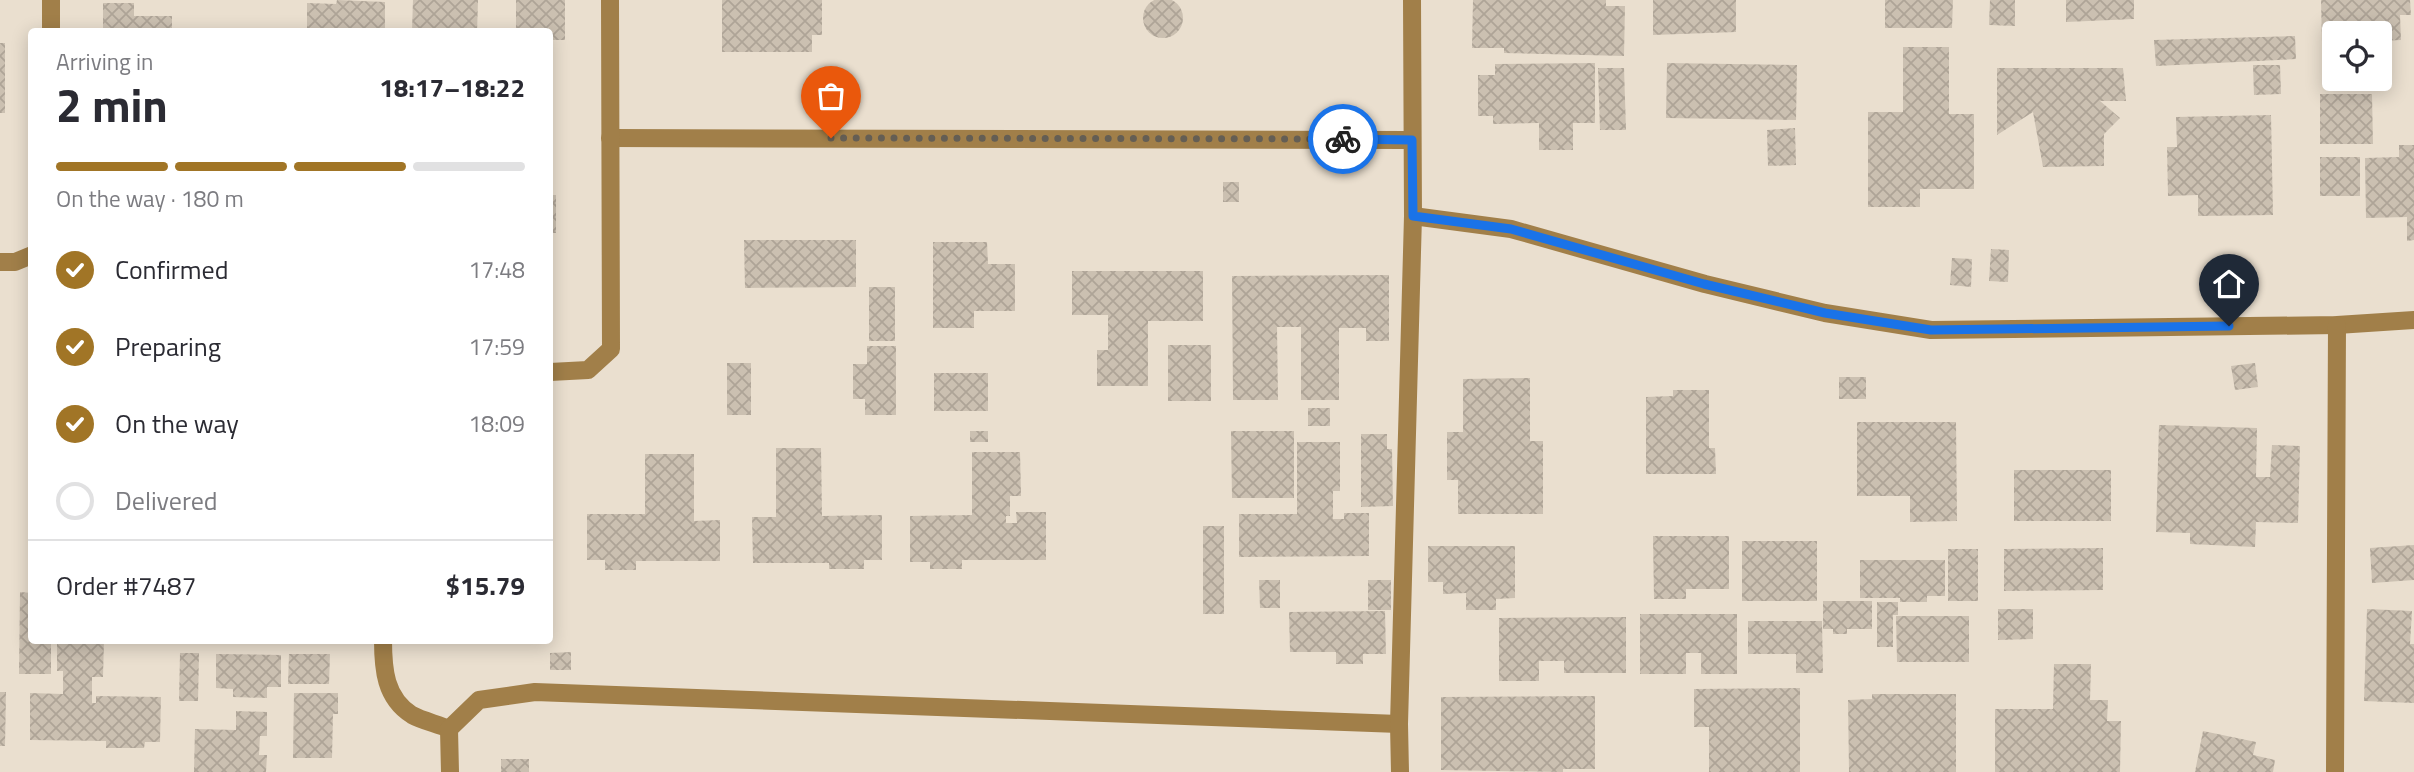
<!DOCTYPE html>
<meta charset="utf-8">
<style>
:root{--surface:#fff;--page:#f2f2f3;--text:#2b2b33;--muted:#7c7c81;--line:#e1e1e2;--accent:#a17526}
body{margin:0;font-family:"Titillium Web",sans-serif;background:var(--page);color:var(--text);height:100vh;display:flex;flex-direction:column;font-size:26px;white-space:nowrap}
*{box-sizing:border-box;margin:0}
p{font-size:23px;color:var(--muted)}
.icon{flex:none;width:38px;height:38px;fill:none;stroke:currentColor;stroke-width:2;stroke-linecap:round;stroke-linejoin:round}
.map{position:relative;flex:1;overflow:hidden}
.side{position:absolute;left:28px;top:28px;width:525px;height:616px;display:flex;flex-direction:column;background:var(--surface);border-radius:7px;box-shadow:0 4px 18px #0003}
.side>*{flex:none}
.controls{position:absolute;left:2322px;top:21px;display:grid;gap:14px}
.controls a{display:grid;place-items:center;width:70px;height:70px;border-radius:7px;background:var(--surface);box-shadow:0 4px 18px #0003;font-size:35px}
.pin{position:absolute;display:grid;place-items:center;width:60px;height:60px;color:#fff;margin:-72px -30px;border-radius:50% 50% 50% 0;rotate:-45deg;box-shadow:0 0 7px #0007}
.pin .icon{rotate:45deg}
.courier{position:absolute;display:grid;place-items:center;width:70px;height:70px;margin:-35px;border:5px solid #1a73e8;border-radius:50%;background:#fff;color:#222;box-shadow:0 2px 9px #0007}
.head em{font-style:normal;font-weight:700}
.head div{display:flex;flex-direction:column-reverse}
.head{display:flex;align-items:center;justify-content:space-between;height:119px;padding:0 28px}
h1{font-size:46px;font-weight:700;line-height:52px}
.bar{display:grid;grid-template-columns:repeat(4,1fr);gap:10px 7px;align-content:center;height:84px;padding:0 28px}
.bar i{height:9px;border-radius:5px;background:var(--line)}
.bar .on{background:var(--accent)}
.bar p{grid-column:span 4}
.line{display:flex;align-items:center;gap:18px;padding:0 28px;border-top:2px solid var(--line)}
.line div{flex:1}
ol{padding:0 28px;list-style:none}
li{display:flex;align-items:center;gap:21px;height:77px}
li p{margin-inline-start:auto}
li .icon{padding:7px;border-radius:50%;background:var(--accent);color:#fff;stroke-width:4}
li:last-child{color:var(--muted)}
li i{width:38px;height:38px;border:4px solid var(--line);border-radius:50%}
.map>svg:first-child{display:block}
.building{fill:url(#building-cross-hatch)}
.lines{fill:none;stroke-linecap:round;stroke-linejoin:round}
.street{stroke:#a17f49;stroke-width:18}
.done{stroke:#645e54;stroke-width:7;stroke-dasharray:0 12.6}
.route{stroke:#1a73e8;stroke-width:9}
</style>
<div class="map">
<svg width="2414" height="772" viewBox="0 0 2414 772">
<defs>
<pattern id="building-cross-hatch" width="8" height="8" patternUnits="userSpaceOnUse" patternTransform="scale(1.75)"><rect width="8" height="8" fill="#cbc0b1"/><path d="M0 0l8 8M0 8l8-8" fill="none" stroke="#aea497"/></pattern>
</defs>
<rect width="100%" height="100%" fill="#eadfcf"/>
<!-- building -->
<g class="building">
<circle cx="1163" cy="18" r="20"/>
<polygon points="337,0 385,2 385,32 307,32 307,3 336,4"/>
<polygon points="413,0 478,0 477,32 412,31"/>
<polygon points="516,0 565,0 565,40 550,40 550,32 516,32"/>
<polygon points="722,0 822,0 822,35 812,35 812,52 722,52"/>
<polygon points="1473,0 1606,0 1606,6 1625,6 1624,56 1504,53 1504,48 1472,48"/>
<polygon points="1653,0 1736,0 1736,32 1653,35"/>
<polygon points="1885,0 1953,0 1952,28 1885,28"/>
<polygon points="1990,0 2015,0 2015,26 1989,25"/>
<polygon points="2066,0 2134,0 2134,19 2066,22"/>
<polygon points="2321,0 2410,0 2411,15 2400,15 2401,40 2380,41 2380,33 2334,33 2334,43 2322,43"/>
<polygon points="103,3 134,3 134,16 172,16 172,32 103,32"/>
<polygon points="2295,36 2296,59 2156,66 2154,40"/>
<rect x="0" y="43" width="5" height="70"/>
<polygon points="1903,47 1949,47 1949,114 1974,114 1974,189 1920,189 1920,207 1868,207 1868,112 1903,112"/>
<polygon points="1595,63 1595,123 1573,123 1573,150 1539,150 1539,123 1493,124 1493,116 1478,116 1478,75 1495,75 1495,64"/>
<polygon points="1667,63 1797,65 1796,120 1666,118"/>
<polygon points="2253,65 2280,65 2281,94 2254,95"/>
<polygon points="1598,68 1624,68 1626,130 1600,130"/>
<polygon points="1997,68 2123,68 2126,101 2100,101 2120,118 2104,134 2104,166 2043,167 2033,112 1997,135"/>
<polygon points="2320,94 2372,94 2373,144 2320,144"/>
<polygon points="2271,115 2273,215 2198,216 2198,195 2168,196 2167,147 2177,147 2176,117"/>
<polygon points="1795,128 1796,165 1768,166 1767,130"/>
<polygon points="2399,145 2414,145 2414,240 2407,241 2407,217 2366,218 2365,158 2399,157"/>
<rect x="2320" y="157" width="40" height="39"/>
<rect x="1223" y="182" width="16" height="20"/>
<rect x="550" y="195" width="6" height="38"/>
<polygon points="744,240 856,240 856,287 745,288"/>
<polygon points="933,242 987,242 988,264 1015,264 1015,311 974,311 974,328 933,328"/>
<polygon points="1991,249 2009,250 2008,282 1989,281"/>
<polygon points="1952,258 1972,259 1971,287 1950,285"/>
<polygon points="1072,271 1203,271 1203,321 1148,321 1148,386 1097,386 1097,350 1108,350 1108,315 1072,315"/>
<polygon points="1389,275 1389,341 1366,341 1366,328 1339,328 1339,400 1301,400 1301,327 1277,327 1278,400 1233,400 1232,276"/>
<rect x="869" y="287" width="26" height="54"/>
<rect x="1168" y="345" width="43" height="56"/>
<polygon points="867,346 896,346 896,415 865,415 865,399 853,399 853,364 867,364"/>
<rect x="727" y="363" width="24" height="52"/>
<polygon points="2255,363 2258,387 2235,390 2231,366"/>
<rect x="934" y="373" width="54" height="38"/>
<rect x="1839" y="377" width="27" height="22"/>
<polygon points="1530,378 1530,441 1543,441 1543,514 1458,514 1458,480 1447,480 1447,432 1463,432 1463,379"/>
<polygon points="1673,390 1709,390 1709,448 1715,448 1716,474 1646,474 1646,397 1673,396"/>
<rect x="1308" y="408" width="22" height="18"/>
<polygon points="1857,422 1956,422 1957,521 1910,522 1910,496 1857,496"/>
<polygon points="2159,425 2257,428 2256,477 2270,477 2272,445 2300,446 2298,523 2256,522 2255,547 2190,544 2190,533 2156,532"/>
<rect x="970" y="431" width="18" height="11"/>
<polygon points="1231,431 1294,431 1294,498 1232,498"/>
<polygon points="1361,434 1387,434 1387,449 1392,449 1393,506 1361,507"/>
<polygon points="1297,442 1340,442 1340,491 1333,491 1333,519 1344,519 1344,513 1369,513 1369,556 1239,557 1239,514 1297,514"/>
<polygon points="776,448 821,448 822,516 882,515 882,560 864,560 864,569 829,569 829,563 753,563 752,517 776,517"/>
<polygon points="972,452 1020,452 1021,496 1010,496 1010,516 1006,516 1006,523 1017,523 1016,512 1046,512 1046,560 962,560 962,569 930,569 930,562 910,562 910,516 972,515"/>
<polygon points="645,454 694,454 694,521 720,520 720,561 636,561 636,570 605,570 605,560 587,560 587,514 645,514"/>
<rect x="2014" y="470" width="97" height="51"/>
<rect x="550" y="519" width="3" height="51"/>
<rect x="1203" y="526" width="21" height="88"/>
<polygon points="1653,536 1729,536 1729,589 1686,589 1686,599 1654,599"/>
<rect x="1742" y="541" width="75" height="60"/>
<polygon points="2414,545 2414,580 2372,583 2370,548"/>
<polygon points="1428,546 1515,546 1515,598 1496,599 1496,610 1466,610 1466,593 1443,594 1443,582 1428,582"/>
<polygon points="2103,548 2103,590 2004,591 2004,549"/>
<rect x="1948" y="549" width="30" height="52"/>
<polygon points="1860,560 1945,560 1945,596 1927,596 1927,602 1900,602 1900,598 1860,598"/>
<polygon points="1259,580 1280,580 1280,608 1260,608"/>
<rect x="1368" y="580" width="23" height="30"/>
<polygon points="20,592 32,593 32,640 51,640 51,674 19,674"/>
<polygon points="1823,601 1872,601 1872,629 1847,629 1847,634 1833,634 1833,629 1823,629"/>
<polygon points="1877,602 1898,602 1898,615 1893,615 1893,647 1877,647"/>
<polygon points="1998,609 2033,609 2033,639 1998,640"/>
<polygon points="2367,609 2412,611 2410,644 2414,644 2414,703 2364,701"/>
<polygon points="1385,611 1386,654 1363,654 1363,664 1336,664 1336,652 1290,652 1289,612"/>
<polygon points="1640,614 1737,614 1737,674 1701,674 1701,653 1686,653 1686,674 1640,674"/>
<polygon points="1896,616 1969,616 1969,662 1897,662"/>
<polygon points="1626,617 1626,673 1564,673 1564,661 1539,661 1539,681 1499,681 1499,618"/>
<polygon points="1748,621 1822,621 1823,673 1796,673 1796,654 1748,654"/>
<polygon points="57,640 104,640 103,677 92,677 92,703 96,703 96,696 161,697 160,742 145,742 144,748 106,748 106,741 30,740 30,693 63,694 63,671 57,671"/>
<polygon points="571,652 571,670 550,670 550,653"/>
<polygon points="180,653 199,653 198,701 179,701"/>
<polygon points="216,654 281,655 281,687 267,687 267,698 233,697 233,689 216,688"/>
<polygon points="289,654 330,654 329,684 288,684"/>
<polygon points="2054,664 2091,664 2090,700 2108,700 2107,721 2121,721 2120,772 1995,772 1995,709 2053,709"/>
<polygon points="1800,688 1800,772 1709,772 1709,727 1694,727 1694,689"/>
<polygon points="0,692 6,692 5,746 0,746"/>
<polygon points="294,693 338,693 338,714 333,714 332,758 293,758"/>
<polygon points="1872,694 1956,694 1956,772 1849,772 1848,700 1872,699"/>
<polygon points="1595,696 1595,769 1563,769 1563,772 1441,770 1441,697"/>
<polygon points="236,711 267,712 267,736 260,736 259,755 267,755 266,772 194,772 195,729 236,730"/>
<polygon points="2203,731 2256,742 2253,755 2275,760 2273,772 2195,772"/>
<rect x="501" y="759" width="28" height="13"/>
</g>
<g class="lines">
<!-- street -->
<g class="street">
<polyline points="51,32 51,0"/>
<polyline points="610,138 1412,140"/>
<polyline points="1413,216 1511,229 1705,284 1825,313 1931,330 2337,325 2414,320"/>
<polyline points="0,262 15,262 32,255"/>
<polyline points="550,372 588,370 611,349 610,0"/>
<path d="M383,640C383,669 385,698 412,715C423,721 438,724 449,729"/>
<polyline points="450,772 449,729 479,700 535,692 1399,724"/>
<polyline points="1400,772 1399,724 1413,216 1412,0"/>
<polyline points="2335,772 2337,325"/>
</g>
</g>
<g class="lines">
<!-- done -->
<polyline class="done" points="831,138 1343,139"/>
<!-- route -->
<polyline class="route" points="1343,139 1412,140 1413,216 1511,229 1704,284 1825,313 1931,330 2229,326"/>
</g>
</svg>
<div class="controls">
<a><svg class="icon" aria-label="locate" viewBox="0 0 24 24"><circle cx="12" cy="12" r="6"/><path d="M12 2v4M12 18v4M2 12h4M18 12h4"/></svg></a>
</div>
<div class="pin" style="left:831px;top:138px;background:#ea580c"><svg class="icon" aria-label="bag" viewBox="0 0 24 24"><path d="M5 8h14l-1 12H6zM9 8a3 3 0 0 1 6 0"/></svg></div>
<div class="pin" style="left:2229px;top:326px;background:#1f2937"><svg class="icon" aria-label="home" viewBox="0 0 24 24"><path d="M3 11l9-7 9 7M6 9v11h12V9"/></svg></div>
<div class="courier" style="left:1343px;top:139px"><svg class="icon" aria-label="bike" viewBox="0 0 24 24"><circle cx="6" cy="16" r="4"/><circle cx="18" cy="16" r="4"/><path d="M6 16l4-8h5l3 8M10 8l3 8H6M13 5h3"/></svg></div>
<section class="side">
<div class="head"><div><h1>2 min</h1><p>Arriving in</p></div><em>18:17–18:22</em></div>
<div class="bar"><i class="on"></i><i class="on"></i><i class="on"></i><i></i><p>On the way · 180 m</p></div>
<ol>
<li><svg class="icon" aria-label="check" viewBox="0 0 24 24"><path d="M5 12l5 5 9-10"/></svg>Confirmed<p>17:48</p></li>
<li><svg class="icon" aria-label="check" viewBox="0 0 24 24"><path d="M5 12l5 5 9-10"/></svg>Preparing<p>17:59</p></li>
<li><svg class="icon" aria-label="check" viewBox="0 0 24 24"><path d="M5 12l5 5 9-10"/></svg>On the way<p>18:09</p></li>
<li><i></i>Delivered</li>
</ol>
<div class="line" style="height:91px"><div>Order #7487</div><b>$15.79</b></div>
</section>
</div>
